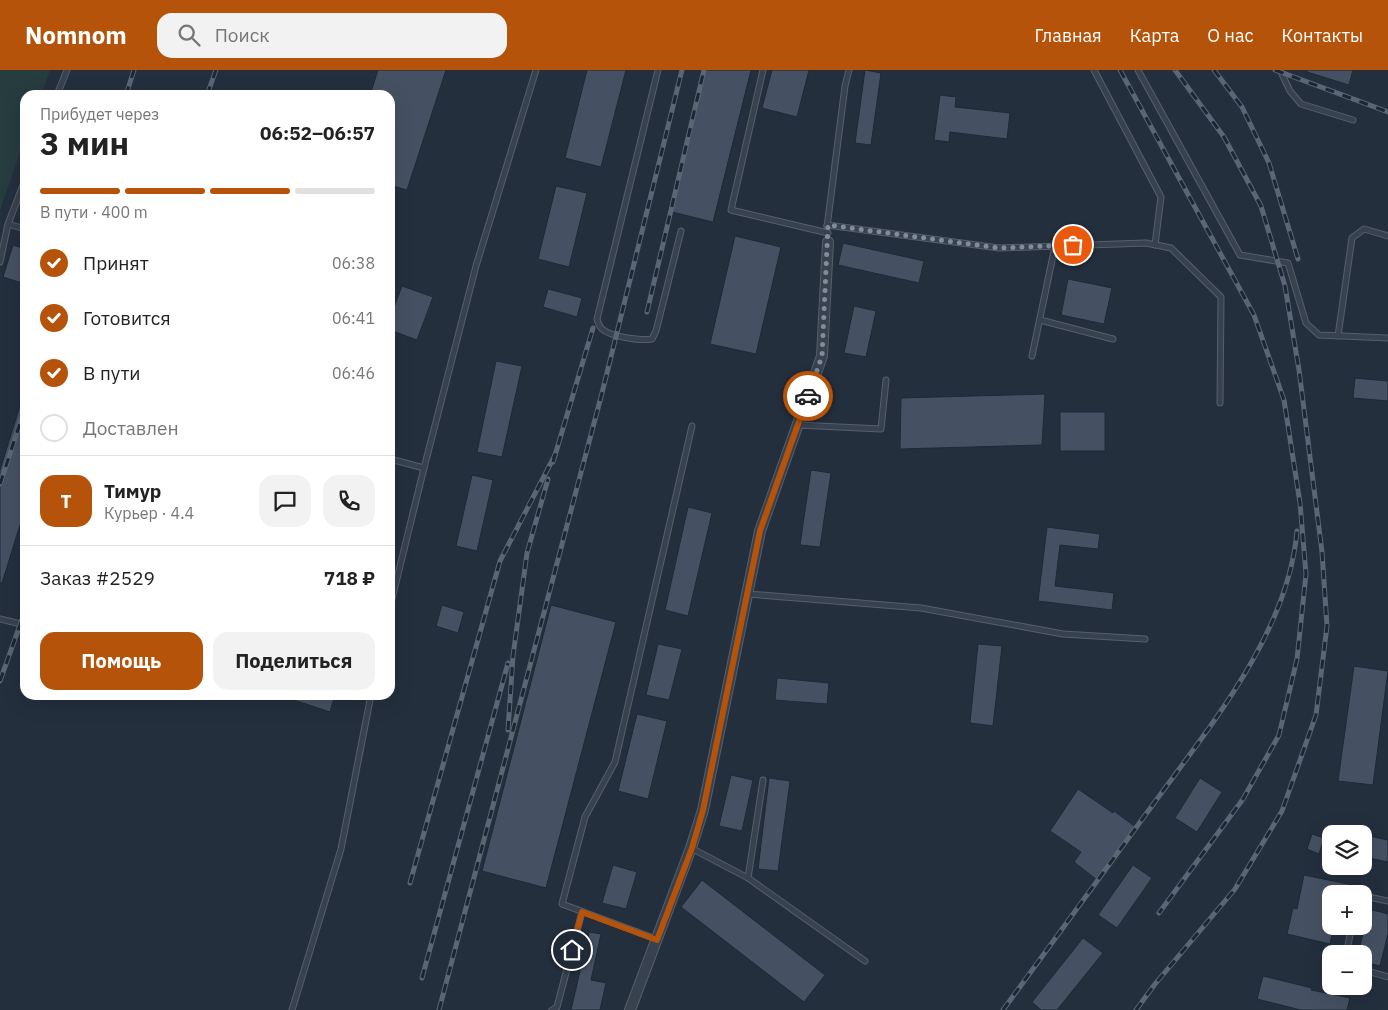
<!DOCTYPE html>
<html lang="ru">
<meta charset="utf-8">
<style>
:root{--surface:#fff;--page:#f2f2f2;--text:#222;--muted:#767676;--line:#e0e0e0;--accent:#b45309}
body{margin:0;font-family:"IBM Plex Sans",sans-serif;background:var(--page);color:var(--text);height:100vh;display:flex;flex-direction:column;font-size:19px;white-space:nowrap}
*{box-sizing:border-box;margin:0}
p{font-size:16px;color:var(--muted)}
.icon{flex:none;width:28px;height:28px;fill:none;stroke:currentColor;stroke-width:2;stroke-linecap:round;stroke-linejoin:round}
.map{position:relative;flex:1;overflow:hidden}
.panel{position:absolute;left:20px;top:20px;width:375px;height:610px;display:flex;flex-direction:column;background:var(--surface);border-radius:15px;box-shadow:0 5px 20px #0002}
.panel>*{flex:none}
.tools{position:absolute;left:1322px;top:755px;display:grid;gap:10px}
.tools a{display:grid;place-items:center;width:50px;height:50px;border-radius:10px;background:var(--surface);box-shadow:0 5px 20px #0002;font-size:25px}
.pin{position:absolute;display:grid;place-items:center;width:42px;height:42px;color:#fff;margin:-21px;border:2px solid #fff;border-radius:50%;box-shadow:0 1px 5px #0007}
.courier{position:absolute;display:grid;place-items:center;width:50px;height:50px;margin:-25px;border:4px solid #b45309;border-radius:50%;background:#fff;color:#222;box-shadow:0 1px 6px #0007}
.overview em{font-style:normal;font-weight:700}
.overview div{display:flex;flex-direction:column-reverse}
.overview{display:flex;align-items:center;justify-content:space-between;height:85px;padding:0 20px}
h1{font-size:32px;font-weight:700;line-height:38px}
.bar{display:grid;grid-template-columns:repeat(4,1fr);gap:8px 5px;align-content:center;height:60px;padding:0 20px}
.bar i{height:6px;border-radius:4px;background:var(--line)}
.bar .active{background:var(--accent)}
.bar p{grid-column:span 4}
.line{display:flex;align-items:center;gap:12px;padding:0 20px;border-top:1px solid var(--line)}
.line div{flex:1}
.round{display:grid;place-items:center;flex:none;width:52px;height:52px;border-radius:15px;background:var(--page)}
ol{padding:0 20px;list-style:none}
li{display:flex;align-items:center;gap:15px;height:55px}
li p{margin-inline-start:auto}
li .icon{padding:5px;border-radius:50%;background:var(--accent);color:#fff;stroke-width:4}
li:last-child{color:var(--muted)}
li i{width:28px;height:28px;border:2px solid var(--line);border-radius:50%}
.action{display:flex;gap:10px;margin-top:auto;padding:10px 20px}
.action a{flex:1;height:58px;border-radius:15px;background:var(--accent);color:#fff;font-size:20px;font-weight:700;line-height:58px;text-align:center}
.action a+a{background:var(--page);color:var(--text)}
header{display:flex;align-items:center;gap:30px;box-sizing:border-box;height:70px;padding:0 25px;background:var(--accent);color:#fff}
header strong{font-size:24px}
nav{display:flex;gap:28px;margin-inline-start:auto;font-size:18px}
.search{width:350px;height:45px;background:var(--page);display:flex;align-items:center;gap:12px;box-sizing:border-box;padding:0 18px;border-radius:15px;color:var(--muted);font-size:19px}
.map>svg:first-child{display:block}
.green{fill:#263c3f}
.building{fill:#455162;stroke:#1f2835}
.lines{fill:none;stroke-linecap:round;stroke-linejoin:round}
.service-casing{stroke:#565f6c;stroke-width:7}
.minor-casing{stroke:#565f6c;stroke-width:12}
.service{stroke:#38414e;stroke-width:5}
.minor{stroke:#38414e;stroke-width:10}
.rail-casing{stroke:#5a6575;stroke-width:5}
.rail{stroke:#1d2633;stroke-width:3;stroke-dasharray:9;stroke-linecap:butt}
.done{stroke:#828b98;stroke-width:5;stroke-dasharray:0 9}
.route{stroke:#b45309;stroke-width:6}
</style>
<header>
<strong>Nomnom</strong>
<div class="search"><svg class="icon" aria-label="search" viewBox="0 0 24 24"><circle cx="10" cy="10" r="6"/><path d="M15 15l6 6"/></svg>Поиск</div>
<nav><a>Главная</a><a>Карта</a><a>О нас</a><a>Контакты</a></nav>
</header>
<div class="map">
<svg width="1388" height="940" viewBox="0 0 1388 940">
<rect width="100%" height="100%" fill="#242f3e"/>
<!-- green -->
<polygon class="green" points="0,0 50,0 41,25 25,25 25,69 0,140"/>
<!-- building -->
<g class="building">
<polygon points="378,0 446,0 407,120 390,115 390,25 370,25"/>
<polygon points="587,0 626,0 601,97 565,88"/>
<polygon points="704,0 751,0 713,152 668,141"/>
<polygon points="772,0 809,0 797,47 762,38"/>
<polygon points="865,0 881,3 871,75 855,73"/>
<polygon points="1307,0 1353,0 1349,15 1307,2"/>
<polygon points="940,25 956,27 955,37 1010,43 1007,69 950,62 949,72 934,70"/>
<polygon points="556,116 587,123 569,197 538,189"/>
<polygon points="735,166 781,177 756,284 710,274"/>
<polygon points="843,173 924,191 919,213 838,195"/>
<polygon points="13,175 25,179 25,214 3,207"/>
<polygon points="1068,209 1112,218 1104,254 1061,245"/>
<polygon points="402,216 433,227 417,270 390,260 390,248"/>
<polygon points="548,219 582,228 577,247 543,237"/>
<polygon points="854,236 876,241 866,287 844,283"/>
<polygon points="496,291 522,296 502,387 477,382"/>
<polygon points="1355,308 1388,311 1388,331 1353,328"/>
<polygon points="1045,324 1042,375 900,379 901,328"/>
<polygon points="23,326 25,326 25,439 2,513 0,513 0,400"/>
<rect x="1060" y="342" width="45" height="39"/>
<polygon points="811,400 831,403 820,477 800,475"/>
<polygon points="472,405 493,410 477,481 456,476"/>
<polygon points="688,437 712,443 688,546 665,540"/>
<polygon points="1047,457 1100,464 1098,479 1060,475 1055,516 1114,523 1112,540 1038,531"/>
<polygon points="442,535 464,542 458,563 436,556"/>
<polygon points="551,535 616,552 546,818 482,801"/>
<polygon points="658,574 682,579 669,630 646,625"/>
<polygon points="978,574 1002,576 993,656 970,653"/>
<polygon points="1354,596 1388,601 1373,715 1338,711"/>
<polygon points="777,608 829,613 827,634 775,630"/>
<polygon points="285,625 335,625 330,642 285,627"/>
<polygon points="637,644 667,651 648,729 618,721"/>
<polygon points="731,705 753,710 742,761 719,756"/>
<polygon points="769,708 790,711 778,801 758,799"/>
<polygon points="1200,708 1222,722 1197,762 1175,748"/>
<polygon points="1078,719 1113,743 1114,741 1137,758 1096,809 1074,792 1081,782 1050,761"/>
<polygon points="1312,764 1324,768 1319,784 1307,779"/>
<polygon points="1364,765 1388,770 1388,792 1364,787"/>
<polygon points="613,795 637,802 626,839 602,833"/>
<polygon points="1133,795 1152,808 1117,858 1098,845"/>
<polygon points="1304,805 1353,815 1351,824 1331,824 1331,856 1334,856 1330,874 1287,864 1293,838 1297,839"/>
<polygon points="702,810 825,905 804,932 681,837"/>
<polygon points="1369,839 1388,844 1388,864 1380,896 1364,892 1364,884 1358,884"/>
<polygon points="589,862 601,864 591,910 606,913 600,940 571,940"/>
<polygon points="1083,868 1103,883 1057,940 1041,940 1032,932"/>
<polygon points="1263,906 1312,918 1311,920 1350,928 1347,940 1301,940 1257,929"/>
</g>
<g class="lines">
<!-- service casing -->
<g class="service-casing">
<g id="service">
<path d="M658,0L597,249C598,253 599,256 602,259C611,267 641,271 652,269L656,261L681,161"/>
<polyline points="763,0 731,140 828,163"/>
<polyline points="1094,0 1161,127 1155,175"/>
<polyline points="1138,0 1240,185 1288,193 1306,253 1319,265 1388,268"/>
<polyline points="1280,0 1290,21 1301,34 1353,50"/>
<polyline points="57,25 67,0"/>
<polyline points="8,154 25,159"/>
<polyline points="827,155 999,178 1146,173 1171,178 1221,227 1220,333"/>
<polyline points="827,157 845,16 849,0"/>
<polyline points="0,192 8,154 25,110"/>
<polyline points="1040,250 1113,269"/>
<polyline points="1338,266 1352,168 1364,159 1388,166"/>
<polyline points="1032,286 1055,176"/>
<polyline points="798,355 881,359 886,310"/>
<polyline points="390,389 424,398 390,537"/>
<polyline points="424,398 476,196 536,0"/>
<polyline points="748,524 921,538 1063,564 1145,569"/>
<polyline points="0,549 25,555"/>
<polyline points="691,778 748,808 865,891"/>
<polyline points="748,808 763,710"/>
<polyline points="1364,826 1388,831"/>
<polyline points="656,869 562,834 585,747 615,692 692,356"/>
<polyline points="1346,884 1352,856"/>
<polyline points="1364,900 1388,907"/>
<polyline points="292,940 341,779 371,625"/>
<polyline points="552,940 557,937 582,842"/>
</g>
</g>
<!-- minor casing -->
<g class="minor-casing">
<polyline id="minor" points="630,940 691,778 703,740 760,461 822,286 828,172"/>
</g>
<!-- service -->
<use href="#service" class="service"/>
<!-- minor -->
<use href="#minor" class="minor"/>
<!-- rail casing -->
<g class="rail-casing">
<g id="rail">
<polyline points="1120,0 1254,245 1284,330 1300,433 1306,504 1297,589 1279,665 1243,729 1159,843"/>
<polyline points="1214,0 1242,37 1269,93 1298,189"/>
<polyline points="1275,0 1388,42"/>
<polyline points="126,25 134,0"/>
<polyline points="207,25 216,0"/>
<polyline points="647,242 704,0"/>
<polyline points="553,392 593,258"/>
<polyline points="0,414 25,338"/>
<polyline points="0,611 25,541"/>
<polyline points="508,660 513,586 527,483 548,409"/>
<polyline points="410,813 500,491 555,385"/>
<polyline points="422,908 508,593"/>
<polyline points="439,940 602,323 682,0"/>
<path d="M1003,940C1050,875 1098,810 1146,744C1205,662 1288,566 1297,461"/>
<polyline points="1136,940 1155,914 1235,819 1282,741 1316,645 1327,556 1322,482 1299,300 1285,216 1261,136 1224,67 1175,0"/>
</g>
</g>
<!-- rail -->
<use href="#rail" class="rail"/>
</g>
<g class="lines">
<!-- done -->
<polyline class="done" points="808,326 822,286 828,155 999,178 1073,175"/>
<!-- route -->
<polyline class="route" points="572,880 582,842 657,870 692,778 703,740 760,461 808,326"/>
</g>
</svg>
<div class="tools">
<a><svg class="icon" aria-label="layers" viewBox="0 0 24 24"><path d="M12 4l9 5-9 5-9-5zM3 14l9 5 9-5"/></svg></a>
<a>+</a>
<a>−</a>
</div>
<div class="pin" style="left:1073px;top:175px;background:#ea580c"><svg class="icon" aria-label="bag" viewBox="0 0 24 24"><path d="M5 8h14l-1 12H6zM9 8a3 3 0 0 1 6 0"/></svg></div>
<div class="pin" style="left:572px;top:880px;background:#1f2937"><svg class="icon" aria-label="home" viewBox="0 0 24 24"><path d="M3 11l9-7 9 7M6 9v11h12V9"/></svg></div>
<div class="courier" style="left:808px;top:326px"><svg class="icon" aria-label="car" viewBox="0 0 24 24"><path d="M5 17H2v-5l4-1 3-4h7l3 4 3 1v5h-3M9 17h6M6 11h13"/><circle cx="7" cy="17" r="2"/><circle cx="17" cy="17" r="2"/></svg></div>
<section class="panel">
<div class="overview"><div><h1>3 мин</h1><p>Прибудет через</p></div><em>06:52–06:57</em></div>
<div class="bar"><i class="active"></i><i class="active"></i><i class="active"></i><i></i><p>В пути · 400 m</p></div>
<ol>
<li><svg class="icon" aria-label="check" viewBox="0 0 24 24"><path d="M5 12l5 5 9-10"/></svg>Принят<p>06:38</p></li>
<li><svg class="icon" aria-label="check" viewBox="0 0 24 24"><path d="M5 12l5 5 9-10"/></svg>Готовится<p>06:41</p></li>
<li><svg class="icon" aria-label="check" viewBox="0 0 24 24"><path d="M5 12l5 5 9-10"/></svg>В пути<p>06:46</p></li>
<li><i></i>Доставлен</li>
</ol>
<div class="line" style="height:90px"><b class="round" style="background:var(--accent);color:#fff">Т</b><div><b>Тимур</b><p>Курьер · 4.4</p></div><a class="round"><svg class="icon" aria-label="chat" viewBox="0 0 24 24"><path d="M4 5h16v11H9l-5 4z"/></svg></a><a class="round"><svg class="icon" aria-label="phone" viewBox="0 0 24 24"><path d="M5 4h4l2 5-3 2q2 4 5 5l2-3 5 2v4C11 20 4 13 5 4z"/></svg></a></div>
<div class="line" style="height:65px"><div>Заказ #2529</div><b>718 ₽</b></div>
<div class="action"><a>Помощь</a><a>Поделиться</a></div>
</section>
</div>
